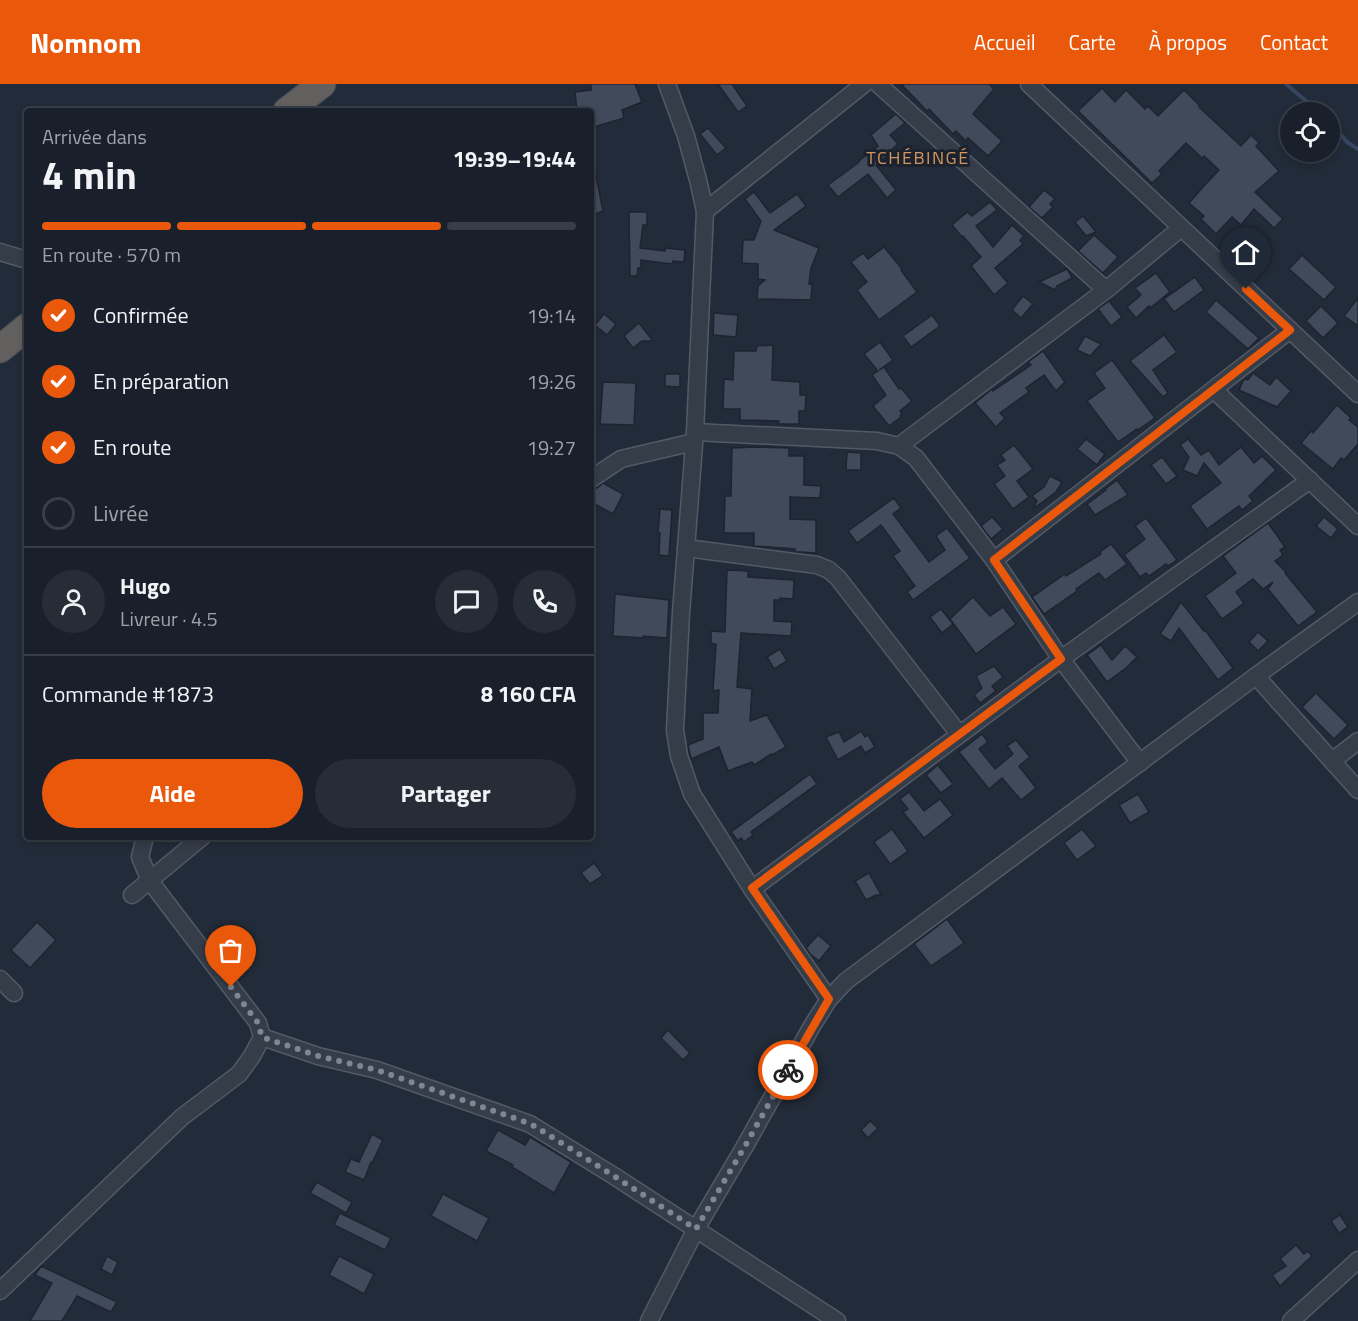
<!DOCTYPE html>
<html lang="fr">
<meta charset="utf-8">
<style>
:root{--surface:#1a202b;--page:#272d37;--text:#f1f3f6;--muted:#9fa3a9;--line:#383e47;--accent:#ea580c}
body{margin:0;font-family:"Titillium Web",sans-serif;background:var(--page);color:var(--text);height:100vh;display:flex;flex-direction:column;font-size:22px;white-space:nowrap}
*{box-sizing:border-box;margin:0}
p{font-size:20px;color:var(--muted)}
.icon{flex:none;width:33px;height:33px;fill:none;stroke:currentColor;stroke-width:2;stroke-linecap:round;stroke-linejoin:round}
.map{position:relative;flex:1;overflow:hidden}
.side{position:absolute;left:24px;top:24px;width:570px;height:732px;display:flex;flex-direction:column;background:var(--surface);border-radius:6px;box-shadow:0 3px 9px #0003,0 0 0 2px var(--line)}
.side>*{flex:none}
.controls{position:absolute;left:1280px;top:18px;display:grid;gap:12px}
.controls a{display:grid;place-items:center;width:60px;height:60px;border-radius:50%;background:var(--surface);box-shadow:0 3px 9px #0003,0 0 0 2px var(--line);font-size:30px}
.pin{position:absolute;display:grid;place-items:center;width:51px;height:51px;color:#fff;margin:-62px -26px;border-radius:50% 50% 50% 0;rotate:-45deg;box-shadow:0 0 6px #0007}
.pin .icon{rotate:45deg}
.courier{position:absolute;display:grid;place-items:center;width:60px;height:60px;margin:-30px;border:4px solid #ea580c;border-radius:50%;background:#fff;color:#222;box-shadow:0 2px 8px #0007}
.headline em{font-style:normal;font-weight:700}
.headline div{display:flex;flex-direction:column-reverse}
.headline{display:flex;align-items:center;justify-content:space-between;height:102px;padding:0 18px}
h1{font-size:39px;font-weight:700;line-height:45px}
.bar{display:grid;grid-template-columns:repeat(4,1fr);gap:9px 6px;align-content:center;height:72px;padding:0 18px}
.bar i{height:8px;border-radius:4px;background:var(--line)}
.bar .active{background:var(--accent)}
.bar p{grid-column:span 4}
.line{display:flex;align-items:center;gap:15px;padding:0 18px;border-top:2px solid var(--line)}
.line div{flex:1}
.round{display:grid;place-items:center;flex:none;width:63px;height:63px;border-radius:32px;background:var(--page)}
ol{padding:0 18px;list-style:none}
li{display:flex;align-items:center;gap:18px;height:66px}
li p{margin-inline-start:auto}
li .icon{padding:6px;border-radius:50%;background:var(--accent);color:#fff;stroke-width:4}
li:last-child{color:var(--muted)}
li i{width:33px;height:33px;border:3px solid var(--line);border-radius:50%}
.cta{display:flex;gap:12px;margin-top:auto;padding:12px 18px}
.cta a{flex:1;height:69px;border-radius:36px;background:var(--accent);color:#fff;font-size:24px;font-weight:700;line-height:69px;text-align:center}
.cta a+a{background:var(--page);color:var(--text)}
header{display:flex;align-items:center;gap:36px;box-sizing:border-box;height:84px;padding:0 30px;background:var(--accent);color:#fff}
header strong{font-size:28px}
nav{display:flex;gap:33px;margin-inline-start:auto;font-size:21px}
.map>svg:first-child{display:block}
.lines{fill:none;stroke-linecap:round;stroke-linejoin:round}
.stream{stroke:#364560;stroke-width:4}
.building{fill:#414a5b;stroke:#1d2430;stroke-width:1.5}
.minor-casing{stroke:#535a67;stroke-width:19}
.trunk-casing{stroke:#404754;stroke-width:29}
.minor{stroke:#353d49;stroke-width:16}
.trunk{stroke:#61605e;stroke-width:27}
.done{stroke:#7e8695;stroke-width:6;stroke-dasharray:0 10.8}
.route{stroke:#ea580c;stroke-width:8}
.labels{text-anchor:middle;stroke-width:6;stroke-linejoin:round;paint-order:stroke}
.neighbourhood-label{font-size:18px;letter-spacing:1.5px;fill:#d1965f;stroke:#1b222e}
</style>
<header>
<strong>Nomnom</strong>
<nav><a>Accueil</a><a>Carte</a><a>À propos</a><a>Contact</a></nav>
</header>
<div class="map">
<svg width="1358" height="1237" viewBox="0 0 1358 1237">
<rect width="100%" height="100%" fill="#222b39"/>
<g class="lines">
<!-- stream -->
<g class="stream">
<polyline points="1286,0 1319,28"/>
<polyline points="1329,37 1347,58 1358,65"/>
</g>
</g>
<!-- building -->
<g class="building">
<polygon points="591,0 635,0 642,18 622,26 624,34 591,44 591,27 577,27 575,8 591,6"/>
<polygon points="718,0 732,0 747,22 738,28"/>
<polygon points="901,0 989,0 994,5 973,30 1002,57 988,72 968,54 966,57 956,47 953,50 929,25 927,27"/>
<polygon points="1102,4 1115,18 1126,6 1145,25 1148,22 1158,32 1184,6 1200,22 1199,23 1241,62 1251,51 1259,59 1256,62 1279,87 1255,108 1283,135 1274,144 1254,125 1241,141 1232,133 1216,150 1201,135 1204,132 1189,119 1204,102 1219,86 1204,72 1202,74 1186,59 1159,87 1162,90 1152,99 1078,27"/>
<polygon points="896,30 905,39 890,51 898,60 887,70 888,71 876,81 896,106 887,114 868,90 838,113 828,101 858,79 860,76 878,62 871,51"/>
<polygon points="708,44 726,64 717,71 700,50"/>
<polygon points="596,92 603,127 591,132 591,93"/>
<polygon points="1044,106 1055,115 1050,120 1053,123 1042,134 1029,123"/>
<polygon points="754,108 770,129 797,110 806,122 774,146 819,164 811,184 809,200 812,200 811,216 757,215 758,202 765,196 758,195 758,180 742,179 743,156 754,156 761,137 745,115"/>
<polygon points="990,118 997,126 976,142 993,163 1012,141 1024,152 1020,156 1023,160 995,184 1008,199 994,211 971,182 981,173 963,152 962,153 952,141 967,128 972,132"/>
<polygon points="629,128 647,128 647,141 643,141 640,164 665,167 665,164 685,166 684,178 673,177 672,180 641,176 641,184 638,184 637,192 630,192"/>
<polygon points="1083,132 1096,148 1086,152 1075,138"/>
<polygon points="1094,151 1118,173 1103,189 1078,167"/>
<polygon points="884,163 902,185 901,186 917,208 879,236 857,206 867,198 851,178 863,169 868,175"/>
<polygon points="1302,171 1336,203 1324,216 1289,185"/>
<polygon points="1067,185 1072,194 1057,202 1055,206 1039,198"/>
<polygon points="1156,189 1170,208 1150,224 1149,222 1136,234 1127,223 1141,211 1135,204"/>
<polygon points="1195,193 1204,206 1174,228 1164,215"/>
<polygon points="1023,212 1033,220 1021,234 1012,226"/>
<polygon points="1358,214 1358,242 1344,232"/>
<polygon points="1216,216 1259,254 1248,265 1206,228"/>
<polygon points="1109,217 1122,233 1111,242 1098,225"/>
<polygon points="1321,222 1338,239 1323,254 1306,237"/>
<polygon points="714,229 738,231 736,253 713,251"/>
<polygon points="604,230 616,240 607,251 595,241"/>
<polygon points="932,231 940,242 911,263 903,252"/>
<polygon points="639,239 653,257 642,257 633,264 624,252"/>
<polygon points="1164,251 1177,268 1153,286 1168,309 1163,313 1130,277"/>
<polygon points="1085,252 1101,260 1090,272 1077,266"/>
<polygon points="880,258 893,276 879,286 884,283 899,305 901,304 912,317 900,327 902,330 900,332 901,333 889,342 873,322 886,311 872,291 878,287 864,270"/>
<polygon points="773,261 772,296 800,298 800,311 806,311 805,327 799,327 799,340 778,340 779,337 740,336 740,325 723,325 724,295 733,296 734,267 756,267 757,262"/>
<polygon points="1043,267 1065,298 1056,307 1044,291 1026,304 1029,308 1000,329 1005,334 996,343 975,319 992,305 993,307 1031,281 1028,278"/>
<polygon points="1112,276 1155,334 1138,346 1137,345 1118,358 1087,317 1105,304 1094,289"/>
<polygon points="1253,289 1270,301 1276,293 1291,307 1277,323 1239,306 1244,295 1248,296"/>
<polygon points="665,290 680,290 680,303 665,302"/>
<polygon points="603,298 636,299 634,341 600,340"/>
<polygon points="1337,321 1351,334 1349,336 1358,343 1358,360 1344,376 1341,374 1333,385 1301,359 1311,347 1313,349"/>
<polygon points="1086,355 1105,370 1097,381 1077,365"/>
<polygon points="1188,355 1201,371 1209,366 1219,381 1241,363 1254,379 1262,372 1276,386 1249,412 1253,417 1242,426 1239,422 1207,445 1190,422 1221,399 1204,379 1197,392 1183,386 1189,373 1180,361"/>
<polygon points="1014,361 1033,385 1017,397 1029,413 1013,425 994,400 1005,392 997,381 1005,376 1001,371"/>
<polygon points="756,363 789,364 789,372 804,372 804,401 821,402 820,414 790,413 790,435 816,436 816,469 801,468 795,468 795,465 754,462 754,449 724,449 725,412 731,412 732,364"/>
<polygon points="847,368 861,369 861,386 846,386"/>
<polygon points="1162,373 1177,392 1166,400 1151,381"/>
<polygon points="1050,392 1062,398 1056,408 1033,425 1037,417 1032,412 1044,403"/>
<polygon points="1117,396 1128,411 1095,431 1087,420 1106,406 1105,405"/>
<polygon points="603,399 623,410 613,430 591,418 591,405 597,404"/>
<polygon points="894,414 901,424 893,430 929,478 945,466 936,452 947,444 970,474 913,516 907,508 915,502 893,472 900,467 881,441 857,459 848,447"/>
<polygon points="660,425 672,426 669,472 659,471 660,449 658,449"/>
<polygon points="992,433 1003,445 991,455 981,442"/>
<polygon points="1324,433 1338,445 1331,454 1316,442"/>
<polygon points="1146,434 1177,476 1168,482 1166,480 1149,492 1146,489 1140,493 1124,471 1145,455 1135,442"/>
<polygon points="1268,439 1285,463 1280,466 1283,471 1275,477 1286,488 1285,489 1317,528 1298,542 1268,505 1273,498 1263,505 1253,495 1236,508 1244,519 1222,535 1205,512 1236,489 1223,472"/>
<polygon points="1111,460 1127,480 1105,496 1099,489 1076,505 1077,507 1044,530 1032,513 1065,490 1066,492 1101,470 1100,468"/>
<polygon points="727,486 748,487 748,493 794,496 793,515 780,514 780,516 774,516 774,537 792,538 791,552 741,549 737,603 752,605 750,637 767,631 786,663 772,671 771,670 754,681 752,678 728,687 719,663 691,675 688,661 703,655 703,629 718,629 719,606 713,607 716,560 711,559 711,547 725,548"/>
<polygon points="615,510 669,516 667,554 643,552 644,554 613,552"/>
<polygon points="973,513 990,532 1003,523 1016,540 976,570 950,535"/>
<polygon points="1181,518 1204,547 1205,546 1233,584 1218,596 1179,544 1171,557 1160,550"/>
<polygon points="941,525 953,540 942,549 930,533"/>
<polygon points="1258,548 1268,557 1258,567 1249,558"/>
<polygon points="1101,561 1112,576 1125,562 1137,573 1126,584 1107,598 1087,571"/>
<polygon points="780,565 787,577 774,585 767,573"/>
<polygon points="994,582 1003,593 992,602 996,607 980,619 974,611 982,604 976,592"/>
<polygon points="1316,609 1348,641 1334,655 1302,623"/>
<polygon points="861,647 865,653 868,651 875,663 865,669 861,662 838,676 826,653 839,648 844,658"/>
<polygon points="982,650 988,658 979,665 995,685 1013,670 1007,662 1016,656 1030,673 1019,682 1036,704 1021,716 1002,694 989,705 959,668"/>
<polygon points="938,681 953,700 941,709 926,691"/>
<polygon points="810,690 817,700 751,748 753,751 744,758 741,754 738,757 731,748"/>
<polygon points="909,708 924,727 940,715 953,731 924,754 903,728 908,725 900,715"/>
<polygon points="1138,710 1149,728 1130,739 1119,721"/>
<polygon points="892,745 908,767 890,780 874,758"/>
<polygon points="1082,745 1096,762 1077,776 1064,759"/>
<polygon points="594,779 603,791 590,800 581,789"/>
<polygon points="869,789 881,811 876,811 866,816 855,797"/>
<polygon points="947,835 964,859 931,882 914,860"/>
<polygon points="37,838 56,856 30,884 11,866"/>
<polygon points="818,851 831,862 819,877 810,870 806,864"/>
<polygon points="668,946 690,969 683,976 661,954"/>
<polygon points="870,1037 878,1044 868,1054 861,1046"/>
<polygon points="498,1046 525,1061 530,1053 571,1078 554,1109 512,1083 513,1081 486,1067"/>
<polygon points="372,1050 383,1056 372,1079 371,1078 364,1096 345,1088 351,1075 359,1078"/>
<polygon points="317,1098 352,1118 346,1129 310,1109"/>
<polygon points="443,1110 489,1134 477,1157 431,1132"/>
<polygon points="340,1129 391,1154 385,1166 334,1141"/>
<polygon points="1340,1131 1348,1143 1339,1149 1331,1137"/>
<polygon points="1296,1161 1304,1170 1308,1167 1312,1172 1280,1202 1272,1191 1286,1182 1280,1175"/>
<polygon points="107,1172 118,1178 112,1191 101,1185"/>
<polygon points="339,1172 374,1190 364,1210 329,1191"/>
<polygon points="41,1182 117,1218 111,1228 77,1212 62,1237 30,1237 52,1199 35,1191"/>
</g>
<g class="lines">
<!-- minor casing -->
<g class="minor-casing">
<g id="minor">
<polyline points="667,0 686,52 698,96 705,127 695,348 681,529 675,646 679,672 692,710 752,805 829,915"/>
<polyline points="878,0 1106,206"/>
<polyline points="1029,0 1358,310"/>
<polyline points="705,127 864,0"/>
<polyline points="0,168 27,176"/>
<polyline points="1214,306 1358,442"/>
<polyline points="695,348 877,357 899,362 916,374 994,476 1061,575 1140,679"/>
<polyline points="899,362 1106,206 1181,144"/>
<polyline points="591,395 621,375 694,358"/>
<polyline points="686,464 817,481 829,486 838,494 959,650"/>
<polyline points="994,476 1290,246"/>
<polyline points="1256,592 1358,518"/>
<polyline points="1332,677 1358,657"/>
<polyline points="145,753 140,773 150,797 258,939 262,953"/>
<polyline points="752,805 1061,575 1310,396"/>
<polyline points="132,811 202,753"/>
<polyline points="0,895 14,909"/>
<polyline points="0,1207 182,1033 239,990 252,972 262,953 318,972 377,986 530,1040 614,1092 837,1237"/>
<polyline points="649,1237 696,1145 745,1062 812,942 829,915 846,897 1256,592 1358,706"/>
<polyline points="1291,1237 1358,1176"/>
</g>
</g>
<!-- trunk casing -->
<g class="trunk-casing">
<g id="trunk">
<polyline points="287,27 322,0"/>
<polyline points="0,265 27,243"/>
</g>
</g>
<!-- minor -->
<use href="#minor" class="minor"/>
<!-- trunk -->
<use href="#trunk" class="trunk"/>
</g>
<g class="lines">
<!-- done -->
<polyline class="done" points="231,903 258,939 262,953 318,972 377,986 531,1040 614,1092 696,1145 745,1062 788,986"/>
<!-- route -->
<polyline class="route" points="788,986 829,915 752,804 1061,575 994,476 1290,246 1246,205"/>
</g>
<g class="labels">
<!-- neighbourhood labels -->
<g class="neighbourhood-label">
<text x="918" y="80">TCHÉBINGÉ</text>
</g>
</g>
</svg>
<div class="controls">
<a><svg class="icon" aria-label="locate" viewBox="0 0 24 24"><circle cx="12" cy="12" r="6"/><path d="M12 2v4M12 18v4M2 12h4M18 12h4"/></svg></a>
</div>
<div class="pin" style="left:231px;top:903px;background:#ea580c"><svg class="icon" aria-label="bag" viewBox="0 0 24 24"><path d="M5 8h14l-1 12H6zM9 8a3 3 0 0 1 6 0"/></svg></div>
<div class="pin" style="left:1246px;top:205px;background:#1f2937"><svg class="icon" aria-label="home" viewBox="0 0 24 24"><path d="M3 11l9-7 9 7M6 9v11h12V9"/></svg></div>
<div class="courier" style="left:788px;top:986px"><svg class="icon" aria-label="bike" viewBox="0 0 24 24"><circle cx="6" cy="16" r="4"/><circle cx="18" cy="16" r="4"/><path d="M6 16l4-8h5l3 8M10 8l3 8H6M13 5h3"/></svg></div>
<section class="side">
<div class="headline"><div><h1>4 min</h1><p>Arrivée dans</p></div><em>19:39–19:44</em></div>
<div class="bar"><i class="active"></i><i class="active"></i><i class="active"></i><i></i><p>En route · 570 m</p></div>
<ol>
<li><svg class="icon" aria-label="check" viewBox="0 0 24 24"><path d="M5 12l5 5 9-10"/></svg>Confirmée<p>19:14</p></li>
<li><svg class="icon" aria-label="check" viewBox="0 0 24 24"><path d="M5 12l5 5 9-10"/></svg>En préparation<p>19:26</p></li>
<li><svg class="icon" aria-label="check" viewBox="0 0 24 24"><path d="M5 12l5 5 9-10"/></svg>En route<p>19:27</p></li>
<li><i></i>Livrée</li>
</ol>
<div class="line" style="height:108px"><a class="round"><svg class="icon" aria-label="person" viewBox="0 0 24 24"><circle cx="12" cy="8" r="4"/><path d="M4 21q1-7 8-7t8 7"/></svg></a><div><b>Hugo</b><p>Livreur · 4.5</p></div><a class="round"><svg class="icon" aria-label="chat" viewBox="0 0 24 24"><path d="M4 5h16v11H9l-5 4z"/></svg></a><a class="round"><svg class="icon" aria-label="phone" viewBox="0 0 24 24"><path d="M5 4h4l2 5-3 2q2 4 5 5l2-3 5 2v4C11 20 4 13 5 4z"/></svg></a></div>
<div class="line" style="height:78px"><div>Commande #1873</div><b>8 160 CFA</b></div>
<div class="cta"><a>Aide</a><a>Partager</a></div>
</section>
</div>
